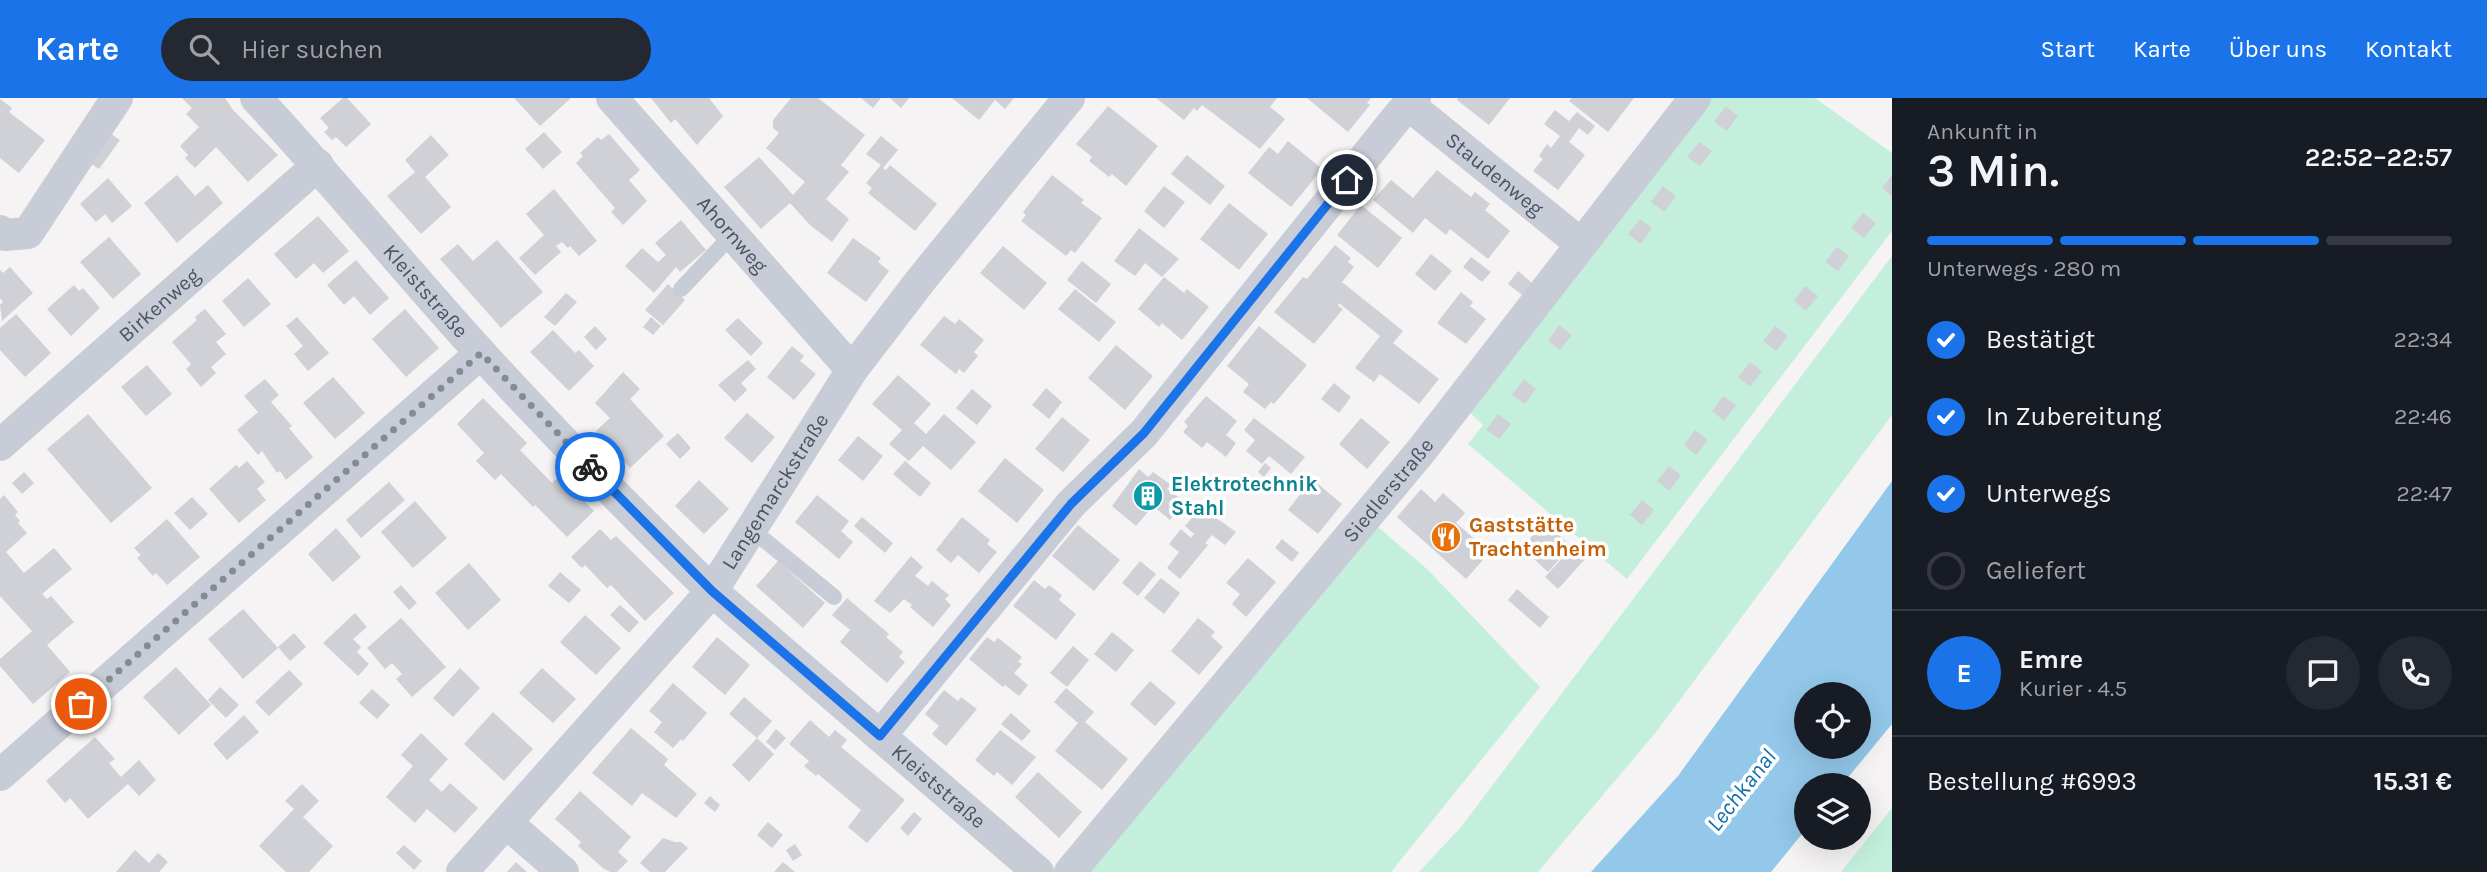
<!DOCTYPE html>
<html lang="de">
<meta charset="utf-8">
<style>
:root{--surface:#171b24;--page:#242831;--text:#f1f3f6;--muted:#9ea1a6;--line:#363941;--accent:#1a73e8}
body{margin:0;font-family:Karla,sans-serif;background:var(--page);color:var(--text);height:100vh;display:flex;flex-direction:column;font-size:26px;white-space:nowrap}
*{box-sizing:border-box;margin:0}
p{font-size:23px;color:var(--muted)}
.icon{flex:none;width:38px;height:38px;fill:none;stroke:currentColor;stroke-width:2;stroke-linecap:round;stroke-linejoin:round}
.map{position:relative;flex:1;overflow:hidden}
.panel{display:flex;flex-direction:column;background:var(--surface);width:595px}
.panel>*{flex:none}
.tools{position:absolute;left:1794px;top:584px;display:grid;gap:14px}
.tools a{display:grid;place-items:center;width:77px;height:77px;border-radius:50%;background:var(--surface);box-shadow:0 7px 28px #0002;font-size:35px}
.pin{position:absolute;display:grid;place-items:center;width:60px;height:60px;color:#fff;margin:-30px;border:4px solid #fff;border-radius:50%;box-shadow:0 2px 7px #0007}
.courier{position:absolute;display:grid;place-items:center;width:70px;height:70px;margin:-35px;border:5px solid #1a73e8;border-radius:50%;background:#fff;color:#222;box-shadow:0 2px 9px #0007}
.head em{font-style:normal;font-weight:600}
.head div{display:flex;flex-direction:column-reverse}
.head{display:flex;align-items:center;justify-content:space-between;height:119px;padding:0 35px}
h1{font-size:46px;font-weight:600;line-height:52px}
.bar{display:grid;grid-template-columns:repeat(4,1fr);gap:10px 7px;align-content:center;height:84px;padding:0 35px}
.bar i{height:9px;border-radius:5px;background:var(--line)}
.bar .active{background:var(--accent)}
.bar p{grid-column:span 4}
.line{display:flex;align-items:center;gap:18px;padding:0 35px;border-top:2px solid var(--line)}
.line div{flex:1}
.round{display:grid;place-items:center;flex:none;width:74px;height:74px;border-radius:37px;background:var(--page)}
ol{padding:0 35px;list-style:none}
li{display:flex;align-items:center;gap:21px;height:77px}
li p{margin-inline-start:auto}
li .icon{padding:7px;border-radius:50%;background:var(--accent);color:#fff;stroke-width:4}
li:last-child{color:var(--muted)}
li i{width:38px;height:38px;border:4px solid var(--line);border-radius:50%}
header{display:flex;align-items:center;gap:42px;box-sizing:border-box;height:98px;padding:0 35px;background:var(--accent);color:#fff}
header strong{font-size:33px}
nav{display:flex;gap:38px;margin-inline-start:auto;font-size:24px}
.search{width:490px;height:63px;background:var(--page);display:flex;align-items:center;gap:18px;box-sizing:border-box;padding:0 24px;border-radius:38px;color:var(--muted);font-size:26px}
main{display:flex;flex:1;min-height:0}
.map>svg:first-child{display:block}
.green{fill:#c4efdd}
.water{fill:#93c8ea;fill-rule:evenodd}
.building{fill:#d0d1d6}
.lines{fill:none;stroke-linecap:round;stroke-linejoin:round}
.service{stroke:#c7ccd6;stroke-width:16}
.minor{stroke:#c7ccd6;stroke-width:32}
.done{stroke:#868a93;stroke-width:7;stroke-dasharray:0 12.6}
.route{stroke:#1a73e8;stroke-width:9}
.labels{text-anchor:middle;stroke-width:7;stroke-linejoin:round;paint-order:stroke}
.street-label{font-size:21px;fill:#4b5260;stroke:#fff}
.culture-label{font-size:21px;font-weight:bold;fill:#0d838f;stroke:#fff;text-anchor:start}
.food-label{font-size:21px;font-weight:bold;fill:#c56008;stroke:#fff;text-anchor:start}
.water-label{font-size:23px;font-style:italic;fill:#126fab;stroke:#fff}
</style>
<header>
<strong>Karte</strong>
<div class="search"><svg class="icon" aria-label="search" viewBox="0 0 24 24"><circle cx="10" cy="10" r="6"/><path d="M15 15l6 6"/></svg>Hier suchen</div>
<nav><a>Start</a><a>Karte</a><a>Über uns</a><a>Kontakt</a></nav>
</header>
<main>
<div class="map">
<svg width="1892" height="774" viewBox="0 0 1892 774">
<rect width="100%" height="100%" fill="#f5f3f3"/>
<!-- green -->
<g class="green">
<polygon points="1709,0 1815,0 1892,55 1892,133 1627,481 1468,346 1483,327 1470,315"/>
<polygon points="1892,158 1892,317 1656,634 1538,774 1419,774 1461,729"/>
<polygon points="1378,429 1428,472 1540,589 1391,774 1089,774"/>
<polygon points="1892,710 1892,774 1841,774"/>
</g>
<!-- water -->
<path class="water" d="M1892,383V626L1841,688H1806V731L1771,774H1591L1678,678ZM1806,597H1858V649H1806Z"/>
<!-- building -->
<g class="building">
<polygon points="182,0 225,0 234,13 278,57 248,84 216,49 195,70 185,60 188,57 180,48 199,29 186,16 192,10"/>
<polygon points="343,0 347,0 371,26 346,49 336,39 332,42 324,34 329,30 320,20"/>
<polygon points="514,0 571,0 540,28"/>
<polygon points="651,0 709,0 723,18 697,47 675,21 671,25"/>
<polygon points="791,0 818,0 865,37 841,67 849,74 826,101 849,121 832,144 810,127 790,105 761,131 724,89 759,59 793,97 805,84 766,50 779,35 773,30 773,22"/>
<polygon points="861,0 881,0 873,10"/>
<polygon points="890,0 909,0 901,10"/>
<polygon points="952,0 1014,0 1005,11 995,2 979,22"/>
<polygon points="1156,0 1277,0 1270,9 1285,21 1260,51 1202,7 1197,13 1194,10 1184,22"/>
<polygon points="1307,0 1371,0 1367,5 1370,7 1348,34"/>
<polygon points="1458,0 1510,0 1489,27 1457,2"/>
<polygon points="1572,0 1634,0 1608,34 1569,3"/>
<polygon points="0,1 12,10 9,14 45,42 19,75 0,60"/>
<polygon points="1108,8 1158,48 1126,88 1112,76 1109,79 1089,63 1092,59 1076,46"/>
<polygon points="1726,8 1738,18 1727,33 1714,24"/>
<polygon points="1555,12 1569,23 1577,14 1595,28 1588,37 1579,30 1569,44 1585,57 1558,92 1533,73 1543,61 1539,58 1547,46 1551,50 1560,38 1544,26"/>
<polygon points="544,34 562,54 543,71 525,51"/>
<polygon points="110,35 120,42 99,71 90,65"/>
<polygon points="609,36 640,72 629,82 647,103 623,127 611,114 615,110 576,65 583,58 580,55 598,39 601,42"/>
<polygon points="431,37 449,57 425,79 451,109 421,136 387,98 415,74 405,62"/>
<polygon points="881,38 898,52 883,70 886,72 890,67 937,106 915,133 868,95 872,90 866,85 881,67 866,56"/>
<polygon points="1288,43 1322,71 1291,109 1248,75 1269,49 1278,56"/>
<polygon points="1699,44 1712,53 1700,68 1687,59"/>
<polygon points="1187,57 1225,88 1210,107 1171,76"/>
<polygon points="1437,72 1471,99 1475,94 1490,106 1485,112 1510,133 1488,161 1450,131 1446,137 1425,120 1413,135 1373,102 1391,82 1413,100"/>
<polygon points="177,77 195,98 208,87 223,105 177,145 144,105"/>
<polygon points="1052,77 1084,102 1081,105 1102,120 1075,155 1071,152 1066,158 1021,123 1026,117 1023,114"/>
<polygon points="1892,77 1892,98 1882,90"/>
<polygon points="108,80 132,108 112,125 105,116 96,124 80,106"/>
<polygon points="1164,88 1185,104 1164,130 1144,113"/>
<polygon points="1663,88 1676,98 1664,114 1651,104"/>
<polygon points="554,91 597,143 579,158 570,148 568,150 562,144 556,148 561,154 535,177 519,160 544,137 526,116"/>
<polygon points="1229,105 1268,136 1239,172 1200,141"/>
<polygon points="1361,107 1402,140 1378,170 1337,137"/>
<polygon points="1863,115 1876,125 1864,140 1851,130"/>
<polygon points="318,118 349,153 323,175 314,165 296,181 274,156"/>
<polygon points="1640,121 1652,130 1641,146 1628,136"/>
<polygon points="681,122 706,152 680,174 676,169 654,195 625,168 642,150 658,164 666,157 655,145"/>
<polygon points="1139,130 1179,161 1162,179 1145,165 1135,178 1114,163"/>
<polygon points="109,139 141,176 113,201 80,164"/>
<polygon points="853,140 881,160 878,164 889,173 866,204 827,175"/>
<polygon points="497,142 543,194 501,230 440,161 458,146 473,163"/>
<polygon points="1335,147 1351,160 1348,164 1354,169 1342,184 1403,233 1393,245 1439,281 1419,306 1380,276 1374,284 1355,270 1380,238 1339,205 1338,208 1343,211 1314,246 1274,214 1303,179 1307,181"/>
<polygon points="1003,148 1047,185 1024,212 980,175"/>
<polygon points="1837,149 1849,158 1838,173 1825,164"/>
<polygon points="1431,156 1452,173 1435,193 1415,176"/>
<polygon points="1471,159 1491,174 1482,184 1463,169"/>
<polygon points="356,162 389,200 370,217 354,198 344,207 327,187"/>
<polygon points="1082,163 1111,186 1096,205 1067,182"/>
<polygon points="10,169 33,195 2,223 0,207 3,204 0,200 0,172 3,175"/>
<polygon points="1518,173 1532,185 1522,197 1508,186"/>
<polygon points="1164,179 1184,195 1187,191 1209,209 1182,242 1162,225 1159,229 1138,211"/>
<polygon points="248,180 271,206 244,229 222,203"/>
<polygon points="668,186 685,202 663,227 645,212"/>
<polygon points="74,187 79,193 83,190 100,210 71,238 47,211"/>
<polygon points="1805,188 1818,198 1806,213 1794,203"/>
<polygon points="1075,191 1116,224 1099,244 1058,211"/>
<polygon points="1461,194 1473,204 1470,208 1486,221 1466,246 1437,225"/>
<polygon points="566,195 577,204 555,228 544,219"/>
<polygon points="205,211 226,236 216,244 226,256 211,269 216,275 201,289 186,271 191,266 172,244 197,222 195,219"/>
<polygon points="405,211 439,250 406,279 372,241"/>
<polygon points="16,216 51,255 25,279 0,252 0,230"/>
<polygon points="944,218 955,226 959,221 984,242 974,254 978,258 964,275 959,271 956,276 920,247"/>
<polygon points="297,219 329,255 308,273 294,256 303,248 286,228"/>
<polygon points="651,219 661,228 653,237 643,229"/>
<polygon points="738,220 763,245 751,258 725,232"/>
<polygon points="1559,227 1572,237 1560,252 1548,243"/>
<polygon points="595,228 607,241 596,252 584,239"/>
<polygon points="1259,228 1307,267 1274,306 1271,304 1265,311 1243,294 1249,286 1227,268"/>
<polygon points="1775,228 1788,238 1776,253 1763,243"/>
<polygon points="553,232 575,255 579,252 594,268 569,293 530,254"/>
<polygon points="1116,247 1153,278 1125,312 1088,280"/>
<polygon points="792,248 804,258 800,263 816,276 794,302 767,279"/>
<polygon points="748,262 756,271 741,285 747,292 735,304 718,287"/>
<polygon points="1750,264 1762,273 1750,289 1738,279"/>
<polygon points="147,267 172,296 146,318 121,289"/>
<polygon points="623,274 640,291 630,301 664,338 630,370 596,333 610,320 595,305"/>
<polygon points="898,277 931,306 914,325 926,336 944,316 976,344 951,372 923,348 909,363 889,346 902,332 872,306"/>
<polygon points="333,279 365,315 335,341 303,305"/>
<polygon points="265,281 279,297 271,304 292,328 289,330 313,359 286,382 280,373 277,375 262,353 258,357 237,332 258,314 244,298"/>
<polygon points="1524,281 1536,291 1525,306 1512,297"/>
<polygon points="1334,285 1351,299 1339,315 1321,301"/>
<polygon points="1046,290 1062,304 1049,321 1032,307"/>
<polygon points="972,291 992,308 977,327 956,310"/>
<polygon points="1206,298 1237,323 1226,337 1236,345 1226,359 1207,344 1202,350 1183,334 1188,328 1184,324"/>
<polygon points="1723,298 1736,307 1724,323 1712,313"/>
<polygon points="483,300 527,345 520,352 552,385 559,378 594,413 567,439 535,407 533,409 501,376 495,382 476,363 484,355 457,326"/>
<polygon points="747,315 775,339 752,365 724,340"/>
<polygon points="88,316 152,390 111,425 47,351"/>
<polygon points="1498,316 1511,326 1499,341 1486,332"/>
<polygon points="1062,319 1090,342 1063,374 1035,351"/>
<polygon points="1254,320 1305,359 1291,376 1269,358 1262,366 1246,353 1255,342 1244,332"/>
<polygon points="1361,320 1390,344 1367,371 1339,346"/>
<polygon points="1695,332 1708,342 1696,357 1684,347"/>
<polygon points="678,335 691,350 680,361 666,346"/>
<polygon points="858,338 883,358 863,383 838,362"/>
<polygon points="1005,360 1044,392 1017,425 978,393"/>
<polygon points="247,363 265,384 257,391 266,402 239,425 209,391 236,367 239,370"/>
<polygon points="905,363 931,385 920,399 893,376"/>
<polygon points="1265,365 1271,370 1264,379 1258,374"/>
<polygon points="1669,368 1681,377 1669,393 1657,383"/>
<polygon points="1139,371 1148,379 1153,374 1171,387 1167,391 1185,404 1170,422 1153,408 1136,428 1112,408"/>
<polygon points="24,374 34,385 22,396 12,385"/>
<polygon points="1312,381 1342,406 1318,436 1288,412"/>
<polygon points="699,382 729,411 704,436 675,408"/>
<polygon points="389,384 405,402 361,440 346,422"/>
<polygon points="1421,391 1435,404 1443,395 1465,415 1456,425 1490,454 1466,481 1397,419"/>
<polygon points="4,397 18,414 15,417 20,423 18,425 27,435 6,454 24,475 54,450 72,471 42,496 47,501 51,498 74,524 47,547 70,574 33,606 0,568 0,561 32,533 0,498 0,401"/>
<polygon points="817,397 849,423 841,433 853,444 839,461 795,424"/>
<polygon points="192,399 208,416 190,432 174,415"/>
<polygon points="1642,402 1654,412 1642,427 1630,417"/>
<polygon points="415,403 447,440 413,470 381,434"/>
<polygon points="1195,405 1236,434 1225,447 1212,437 1205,445 1208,447 1180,481 1167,470 1179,454 1169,446 1181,431 1191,440 1194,436 1185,428 1191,421 1186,416"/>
<polygon points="862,419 893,445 885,455 854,428"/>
<polygon points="962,419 990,442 987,446 997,454 979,475 958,457 951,465 936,452"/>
<polygon points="167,421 200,459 167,487 156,475 153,478 137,460 141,457 134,450"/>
<polygon points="1544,424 1571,448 1548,474 1522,450"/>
<polygon points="1078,427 1120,462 1094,493 1052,458"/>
<polygon points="336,430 361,459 333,484 308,456"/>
<polygon points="600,431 611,442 616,438 674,495 645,523 611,487 607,490 585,467 582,470 571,459"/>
<polygon points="1282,441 1299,455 1292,464 1275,450"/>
<polygon points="1574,447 1587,459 1558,491 1545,479"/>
<polygon points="911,458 923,469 915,478 928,488 932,483 949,497 945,501 951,507 933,529 910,509 912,507 904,501 890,515 874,503"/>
<polygon points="1248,460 1276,484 1246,519 1232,506 1240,496 1226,485"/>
<polygon points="778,463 825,505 803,530 756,488"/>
<polygon points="1140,463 1156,476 1138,498 1122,485"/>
<polygon points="469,465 501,502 468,532 435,495"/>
<polygon points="560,474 581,492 569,505 548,488"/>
<polygon points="1161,480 1180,495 1164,516 1144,500"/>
<polygon points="1034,482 1045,491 1049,487 1062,497 1059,502 1076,516 1056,542 1013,508"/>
<polygon points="401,487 417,505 409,512 393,494"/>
<polygon points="1517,491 1549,519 1540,530 1508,502"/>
<polygon points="847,500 889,536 886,539 903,554 899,559 905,564 887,585 840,544 850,532 832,517"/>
<polygon points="620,507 639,524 629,535 610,517"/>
<polygon points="243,511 278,550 243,581 208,541"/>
<polygon points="355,515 367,529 353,541 361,549 357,554 369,566 358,578 323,545"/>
<polygon points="585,517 621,550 596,577 560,544"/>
<polygon points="401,520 446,569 412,599 396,581 402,576 392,565 385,571 367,550"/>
<polygon points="1198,520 1215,534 1211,538 1223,549 1199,577 1171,553"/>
<polygon points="1112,534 1134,552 1116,574 1094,556"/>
<polygon points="294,535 306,549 290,563 278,549"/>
<polygon points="717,539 750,567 725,597 692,569"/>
<polygon points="987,539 994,544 998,540 1022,559 1018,564 1022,566 1014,575 1028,587 1019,598 1005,587 1003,589 969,561"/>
<polygon points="1073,548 1089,562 1067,589 1050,575"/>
<polygon points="176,569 211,607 179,637 143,599"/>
<polygon points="460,570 480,590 453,619 433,600"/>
<polygon points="542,570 576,601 553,625 519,595"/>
<polygon points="289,572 303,586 269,618 255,604"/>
<polygon points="1150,583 1176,605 1155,628 1130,606"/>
<polygon points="673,585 707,615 683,643 681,641 673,650 654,634 662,624 649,613"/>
<polygon points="220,589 239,607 226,620 208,602"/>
<polygon points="1066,590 1094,614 1085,624 1128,661 1102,692 1055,653 1078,625 1054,604"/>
<polygon points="372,591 390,607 377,621 359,605"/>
<polygon points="944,592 958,603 961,599 977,611 946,648 932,636 939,628 925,616"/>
<polygon points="744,599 772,623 757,640 729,616"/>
<polygon points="493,614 533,651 504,683 464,646"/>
<polygon points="1011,615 1031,633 1022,643 1001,626"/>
<polygon points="244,617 259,634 227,662 213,646"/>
<polygon points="810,622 829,639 835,632 847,642 841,649 905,702 867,745 848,729 861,712 818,676 816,678 804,668 809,663 789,646"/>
<polygon points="631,630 668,661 664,667 697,696 676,720 642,695 632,708 592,675"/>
<polygon points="776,631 786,640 775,652 766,644"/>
<polygon points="1000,632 1036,659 1012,687 997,674 994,678 975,662"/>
<polygon points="421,635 448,661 429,682 442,694 450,685 478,710 455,735 427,711 415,725 386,699 413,668 401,657"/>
<polygon points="95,639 115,661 109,665 121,679 139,662 156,682 139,698 128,686 88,721 70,700 65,705 46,683"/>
<polygon points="757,640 774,656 749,684 732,667"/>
<polygon points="1038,674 1082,714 1059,740 1015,699"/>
<polygon points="302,686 319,703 303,719 333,748 309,774 286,774 259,748 294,711 285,703"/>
<polygon points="580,693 631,739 618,754 628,763 617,774 610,774 603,770 578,748 581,744 555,721"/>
<polygon points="710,698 720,707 715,714 704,705"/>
<polygon points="914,714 922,721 908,738 900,730"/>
<polygon points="768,724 783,737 772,750 757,737"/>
<polygon points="663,740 675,744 681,744 688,750 665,774 650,774 640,765"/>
<polygon points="795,746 802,757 793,763 786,752"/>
<polygon points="404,747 422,763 414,772 396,755"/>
<polygon points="135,752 149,765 158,755 168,764 159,774 116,774"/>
<polygon points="516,764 527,774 507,774"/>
<polygon points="783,764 795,774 774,774"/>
</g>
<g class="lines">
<!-- service -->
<g class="service">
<polyline points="681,191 733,136"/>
<polyline points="751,431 834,499"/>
</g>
<!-- minor -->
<g class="minor">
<path id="s1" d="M256,0C335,85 408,176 487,262C560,341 635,418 712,493L1038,774"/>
<path id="s2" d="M612,0L852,272"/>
<path id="s3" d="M1409,7L1581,146"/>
<polyline points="0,133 5,137 28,135 117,0"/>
<path id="s4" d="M0,347L318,67"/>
<polyline points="880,638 1071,406 1144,335 1399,17 1415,0"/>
<polyline points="0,677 481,255"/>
<polyline points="507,725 563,774"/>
<path id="s5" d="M462,774L712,493L852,272L921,182L1069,0"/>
<path id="s6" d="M1070,774L1421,353L1695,0"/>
</g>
</g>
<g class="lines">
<!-- done -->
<polyline class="done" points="81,606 481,255 590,369"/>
<!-- route -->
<polyline class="route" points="590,369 712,493 880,638 1071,406 1144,335 1347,82"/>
</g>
<!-- icons -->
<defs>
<g id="building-disc" transform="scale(1.575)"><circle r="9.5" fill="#0f9aa8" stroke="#fff"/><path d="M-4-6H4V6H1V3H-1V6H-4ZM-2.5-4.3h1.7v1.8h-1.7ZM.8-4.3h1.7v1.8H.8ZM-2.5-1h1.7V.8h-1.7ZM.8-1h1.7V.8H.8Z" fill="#fff"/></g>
<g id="restaurant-disc" transform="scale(1.575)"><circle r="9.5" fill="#e8710a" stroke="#fff"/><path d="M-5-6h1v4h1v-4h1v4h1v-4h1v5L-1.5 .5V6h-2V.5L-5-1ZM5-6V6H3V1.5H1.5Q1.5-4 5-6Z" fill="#fff"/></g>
</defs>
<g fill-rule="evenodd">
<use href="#building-disc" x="1148" y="398"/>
<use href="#restaurant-disc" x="1446" y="439"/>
</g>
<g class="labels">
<!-- street labels -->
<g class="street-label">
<text dy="7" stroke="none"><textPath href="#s3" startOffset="110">Staudenweg</textPath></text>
<text dy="7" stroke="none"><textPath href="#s2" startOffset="182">Ahornweg</textPath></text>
<text dy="7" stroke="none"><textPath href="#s1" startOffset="257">Kleiststraße</textPath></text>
<text dy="7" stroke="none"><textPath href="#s4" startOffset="212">Birkenweg</textPath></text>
<text dy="7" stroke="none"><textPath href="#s6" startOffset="497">Siedlerstraße</textPath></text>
<text dy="7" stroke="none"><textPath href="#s5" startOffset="494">Langemarckstraße</textPath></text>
<text dy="7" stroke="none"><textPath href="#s1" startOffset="971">Kleiststraße</textPath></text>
</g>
<!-- culture labels -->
<g class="culture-label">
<text x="1171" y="393">Elektrotechnik<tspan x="1171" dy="24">Stahl</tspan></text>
</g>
<!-- food labels -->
<g class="food-label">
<text x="1469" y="434">Gaststätte<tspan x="1469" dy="24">Trachtenheim</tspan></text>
</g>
<!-- water labels -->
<g class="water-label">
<text transform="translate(1741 692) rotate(-52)" y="8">Lechkanal</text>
</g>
</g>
</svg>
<div class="tools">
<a><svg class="icon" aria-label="locate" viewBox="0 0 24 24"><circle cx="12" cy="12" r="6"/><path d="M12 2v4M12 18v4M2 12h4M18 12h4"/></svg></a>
<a><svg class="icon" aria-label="layers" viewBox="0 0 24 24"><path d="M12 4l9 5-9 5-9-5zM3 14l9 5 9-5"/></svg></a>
</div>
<div class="pin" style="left:81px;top:606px;background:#ea580c"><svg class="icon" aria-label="bag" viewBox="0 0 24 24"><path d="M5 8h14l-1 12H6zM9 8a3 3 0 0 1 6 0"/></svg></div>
<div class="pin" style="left:1347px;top:82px;background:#1f2937"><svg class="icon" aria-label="home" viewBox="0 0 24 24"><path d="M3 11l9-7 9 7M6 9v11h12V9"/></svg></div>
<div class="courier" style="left:590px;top:369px"><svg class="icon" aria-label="bike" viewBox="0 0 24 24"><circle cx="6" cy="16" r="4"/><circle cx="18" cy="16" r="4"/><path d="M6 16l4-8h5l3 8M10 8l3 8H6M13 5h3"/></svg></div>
</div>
<section class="panel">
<div class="head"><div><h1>3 Min.</h1><p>Ankunft in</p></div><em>22:52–22:57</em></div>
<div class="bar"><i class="active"></i><i class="active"></i><i class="active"></i><i></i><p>Unterwegs · 280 m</p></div>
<ol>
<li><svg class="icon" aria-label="check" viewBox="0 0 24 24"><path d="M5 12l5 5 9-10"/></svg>Bestätigt<p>22:34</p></li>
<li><svg class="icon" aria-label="check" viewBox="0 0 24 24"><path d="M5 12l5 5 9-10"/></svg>In Zubereitung<p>22:46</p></li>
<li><svg class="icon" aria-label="check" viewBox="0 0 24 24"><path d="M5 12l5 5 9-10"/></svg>Unterwegs<p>22:47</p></li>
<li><i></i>Geliefert</li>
</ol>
<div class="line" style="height:126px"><b class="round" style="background:var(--accent);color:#fff">E</b><div><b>Emre</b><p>Kurier · 4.5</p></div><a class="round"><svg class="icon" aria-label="chat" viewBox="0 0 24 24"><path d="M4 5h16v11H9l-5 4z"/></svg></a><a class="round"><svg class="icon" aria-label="phone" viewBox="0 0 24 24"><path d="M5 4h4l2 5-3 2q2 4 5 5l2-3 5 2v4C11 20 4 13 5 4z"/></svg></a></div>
<div class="line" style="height:91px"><div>Bestellung #6993</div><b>15.31 €</b></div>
</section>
</main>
